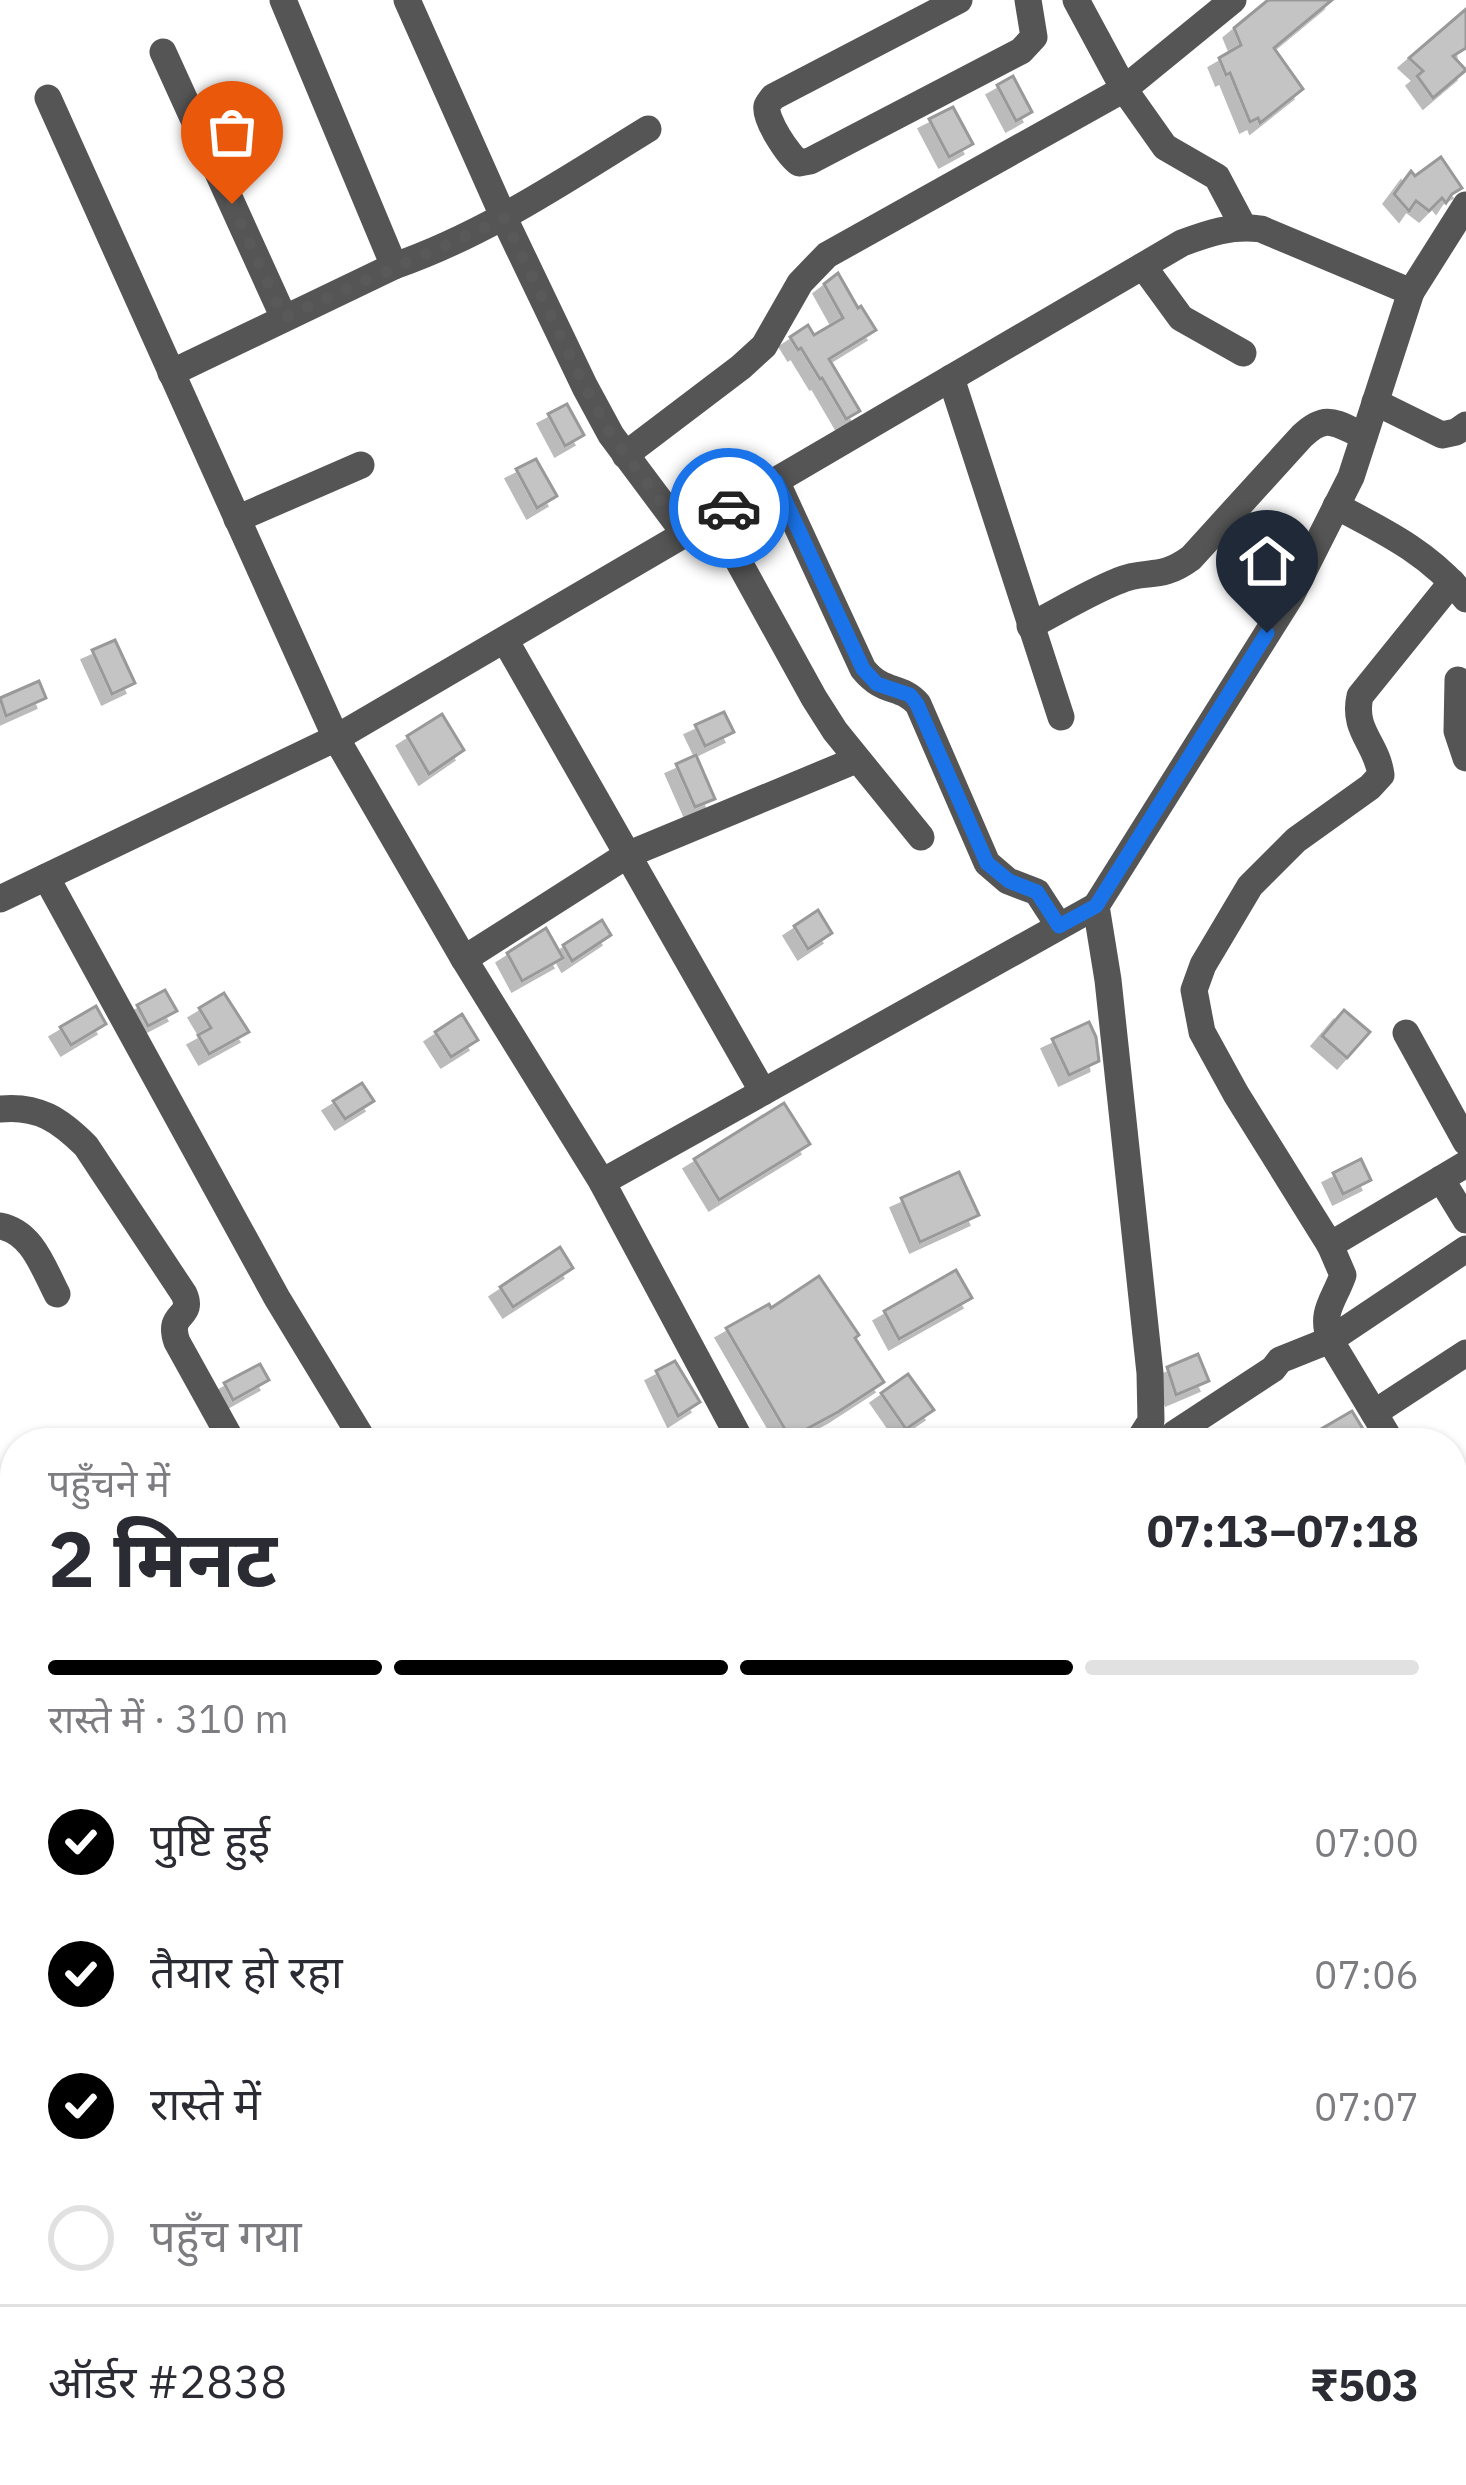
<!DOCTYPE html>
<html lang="hi">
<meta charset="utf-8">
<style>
:root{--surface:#fff;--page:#f2f2f3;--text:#2b2b33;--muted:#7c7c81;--line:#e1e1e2;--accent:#000}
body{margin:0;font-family:"IBM Plex Sans","Noto Sans Devanagari",sans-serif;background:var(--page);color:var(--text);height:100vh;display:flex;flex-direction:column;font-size:45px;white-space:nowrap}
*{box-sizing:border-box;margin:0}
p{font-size:39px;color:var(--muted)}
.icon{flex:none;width:66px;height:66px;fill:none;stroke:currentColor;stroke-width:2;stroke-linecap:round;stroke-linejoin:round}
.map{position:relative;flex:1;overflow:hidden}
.details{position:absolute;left:0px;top:1428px;width:1467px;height:1059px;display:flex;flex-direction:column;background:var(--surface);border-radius:48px 48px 0 0;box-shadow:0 3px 9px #0004}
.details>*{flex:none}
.pin{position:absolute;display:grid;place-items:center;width:102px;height:102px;color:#fff;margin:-123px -51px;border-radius:50% 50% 50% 0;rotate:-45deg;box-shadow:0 0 12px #0007}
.pin .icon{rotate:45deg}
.courier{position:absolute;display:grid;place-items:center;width:120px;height:120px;margin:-60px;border:9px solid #1a73e8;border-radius:50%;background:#fff;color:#222;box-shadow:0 3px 15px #0007}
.summary em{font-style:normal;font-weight:700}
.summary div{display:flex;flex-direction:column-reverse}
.summary{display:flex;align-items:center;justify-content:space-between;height:204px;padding:0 48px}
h1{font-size:78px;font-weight:700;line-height:90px}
.bar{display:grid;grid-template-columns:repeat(4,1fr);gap:18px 12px;align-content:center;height:144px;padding:0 48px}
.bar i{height:15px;border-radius:9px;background:var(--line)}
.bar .selected{background:var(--accent)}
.bar p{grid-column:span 4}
.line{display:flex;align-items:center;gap:30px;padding:0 48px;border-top:3px solid var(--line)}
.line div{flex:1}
ol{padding:0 48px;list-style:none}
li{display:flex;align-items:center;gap:36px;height:132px}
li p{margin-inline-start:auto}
li .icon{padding:12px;border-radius:50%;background:var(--accent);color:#fff;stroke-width:4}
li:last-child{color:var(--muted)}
li i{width:66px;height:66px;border:6px solid var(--line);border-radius:50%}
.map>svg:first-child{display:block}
.water{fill:#a3a3a3}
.building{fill:#c4c4c4;stroke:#999;stroke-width:3;filter:url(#shadow)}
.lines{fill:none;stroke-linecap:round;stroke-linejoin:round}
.minor{stroke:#555;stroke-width:27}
.done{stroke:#595959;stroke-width:12;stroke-dasharray:0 21.6}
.route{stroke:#1a73e8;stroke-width:15}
</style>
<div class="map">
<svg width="1466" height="2485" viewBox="0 0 1466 2485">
<defs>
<filter id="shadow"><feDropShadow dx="-10" dy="10" stdDeviation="0" flood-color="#0004"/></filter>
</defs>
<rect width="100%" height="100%" fill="#fff"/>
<!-- water -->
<polygon class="water" points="1466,2087 1466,2485 1238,2485 1247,2472 1452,2472 1452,2112"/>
<!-- building -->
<g class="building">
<polygon points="1268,0 1332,0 1274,48 1303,89 1260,123 1258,118 1250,122 1230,73 1226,75 1219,58 1241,45 1234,28"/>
<polygon points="1466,9 1466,48 1453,56 1466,70 1433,98 1417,76 1423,71 1409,58"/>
<polygon points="1013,76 1032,112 1016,121 997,85"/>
<polygon points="953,107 973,144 949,157 929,119"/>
<polygon points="1441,157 1462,188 1452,194 1446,203 1442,198 1429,211 1416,201 1409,211 1394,194 1411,171 1415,176"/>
<polygon points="838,273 858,308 861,306 876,330 829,359 860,411 846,419 822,378 820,379 801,348 798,350 790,337 808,325 814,335 843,318 824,284"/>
<polygon points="567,404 584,435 565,446 548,414"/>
<polygon points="745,454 756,470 711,498 701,478"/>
<polygon points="536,459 557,496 537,508 516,469"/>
<polygon points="115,640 135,683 112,694 92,650"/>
<polygon points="39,681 46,698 6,716 0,698"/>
<polygon points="724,712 734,732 705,746 695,725"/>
<polygon points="442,714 464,750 429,774 407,736"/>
<polygon points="696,755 715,799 695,807 676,764"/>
<polygon points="818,910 832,933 808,949 794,926"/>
<polygon points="602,920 611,935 572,961 563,945"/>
<polygon points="546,928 563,958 522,981 507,953"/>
<polygon points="165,990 177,1011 148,1026 137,1005"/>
<polygon points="224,993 249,1032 209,1054 198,1035 211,1028 199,1008"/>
<polygon points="96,1006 106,1024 71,1045 60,1027"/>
<polygon points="1344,1010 1370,1032 1347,1058 1322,1036"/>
<polygon points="462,1014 478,1040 451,1057 435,1032"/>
<polygon points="1089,1022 1096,1037 1099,1061 1069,1075 1052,1039"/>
<polygon points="362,1083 374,1101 345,1119 333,1101"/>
<polygon points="784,1103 810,1144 719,1200 694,1159"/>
<polygon points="1361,1159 1371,1180 1343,1194 1333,1173"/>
<polygon points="959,1172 979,1215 920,1242 901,1198"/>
<polygon points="560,1247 573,1268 513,1307 500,1287"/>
<polygon points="956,1270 972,1298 899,1339 884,1311"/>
<polygon points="819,1276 859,1335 855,1338 884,1382 838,1412 790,1438 726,1328 769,1304 771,1308"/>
<polygon points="1198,1354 1209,1381 1176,1395 1167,1367"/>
<polygon points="675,1361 700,1402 678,1416 656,1371"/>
<polygon points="260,1364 269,1380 233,1400 224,1383"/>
<polygon points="908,1374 934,1410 906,1429 881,1393"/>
<polygon points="1352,1411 1363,1429 1340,1443 1329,1443 1321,1429"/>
</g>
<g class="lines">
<!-- minor -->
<g class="minor">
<polyline points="283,0 394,266"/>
<polyline points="407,0 504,218 585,387 611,435 685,534"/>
<path d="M959,0L773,97C771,100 768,103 767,106C764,119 789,156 799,163L810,161L1021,51L1034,37L1028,0"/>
<polyline points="1076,0 1124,89 1165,147 1217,177 1243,226"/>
<polyline points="163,52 284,318"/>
<polyline points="48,98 336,738 464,959 602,1182 742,1443"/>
<polyline points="1143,266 1181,318 1243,353"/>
<path d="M171,373L394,266C486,234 565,180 648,129"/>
<polyline points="951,378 1061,717"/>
<polyline points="1375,402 1442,435 1456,432 1466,425"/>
<polyline points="625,455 741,367 764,346 800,283 827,255 1124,89 1233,0"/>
<path d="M776,481L863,669C884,695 900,684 918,704L987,863L1008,881L1037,892L1059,926"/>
<path d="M1336,506C1384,531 1433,555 1466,599"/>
<polyline points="714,517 814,698 835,731 921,837"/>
<polyline points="237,519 361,465"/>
<path d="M1030,626C1059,611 1088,593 1118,581C1148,568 1158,582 1191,558L1302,436C1327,412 1336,424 1364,436"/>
<polyline points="505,640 763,1092"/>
<polyline points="1458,680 1457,731 1466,758"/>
<polyline points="46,877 277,1298 365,1443"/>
<path d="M0,899L336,738L1182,243C1209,233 1232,225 1261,229L1411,292L1466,205"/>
<polyline points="464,959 627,855 856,760"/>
<polyline points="1406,1033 1466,1142"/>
<path d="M0,1109C38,1105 60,1120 86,1146L184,1294C195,1319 166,1311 177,1342L233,1443"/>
<polyline points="1441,1179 1466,1220"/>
<polyline points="602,1182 1096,906"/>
<path d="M0,1226C32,1232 43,1267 57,1294"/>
<polyline points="1330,1245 1466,1164"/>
<polyline points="1374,1413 1466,1353"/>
<polyline points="1174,1434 1273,1369 1280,1360 1330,1340 1466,1249"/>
<polyline points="1137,1443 1151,1421 1150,1373 1108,980 1096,906 1292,594 1351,477 1411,292"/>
<path d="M1392,1443L1330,1340C1320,1311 1334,1301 1343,1275L1330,1245L1236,1094L1202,1032L1194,990L1203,965L1250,886L1296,840L1370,787L1381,775C1377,743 1352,731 1360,696L1452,582"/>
<polyline points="1452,1500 1466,1488"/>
<polyline points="1452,1539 1466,1559"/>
<polyline points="1452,1682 1466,1671"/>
<polyline points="0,1752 15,1744"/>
<polyline points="0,1796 15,1822"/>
<polyline points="1452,1841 1462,1860"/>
<polyline points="0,2115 6,2141 15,2138"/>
<polyline points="0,2346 15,2336"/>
<polyline points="209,2472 214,2485"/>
<polyline points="299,2472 309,2485"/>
<polyline points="446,2472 454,2485"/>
<polyline points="825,2472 832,2485"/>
<polyline points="788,2485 799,2472"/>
</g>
</g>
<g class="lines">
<!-- done -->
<path class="done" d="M232,204L284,318C357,283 431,253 504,218L585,387L611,435L685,534L729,508"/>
<!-- route -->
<polyline class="route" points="729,508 776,481 863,669 877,684 910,695 917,704 987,863 1009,881 1037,892 1059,926 1096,906 1267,633"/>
</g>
</svg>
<div class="pin" style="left:232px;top:204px;background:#ea580c"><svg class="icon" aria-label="bag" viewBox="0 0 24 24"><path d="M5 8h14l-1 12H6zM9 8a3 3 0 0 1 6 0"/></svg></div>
<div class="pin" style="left:1267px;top:633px;background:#1f2937"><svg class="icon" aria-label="home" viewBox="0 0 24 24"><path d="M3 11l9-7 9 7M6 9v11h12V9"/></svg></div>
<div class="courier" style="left:729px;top:508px"><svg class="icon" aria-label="car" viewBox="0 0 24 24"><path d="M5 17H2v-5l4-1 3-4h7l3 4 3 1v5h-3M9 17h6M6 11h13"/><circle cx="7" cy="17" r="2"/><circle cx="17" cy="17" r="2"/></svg></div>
<section class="details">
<div class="summary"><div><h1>2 मिनट</h1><p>पहुँचने में</p></div><em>07:13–07:18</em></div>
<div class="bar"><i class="selected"></i><i class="selected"></i><i class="selected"></i><i></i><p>रास्ते में · 310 m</p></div>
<ol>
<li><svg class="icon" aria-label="check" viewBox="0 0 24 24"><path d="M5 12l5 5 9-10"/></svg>पुष्टि हुई<p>07:00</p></li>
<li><svg class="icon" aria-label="check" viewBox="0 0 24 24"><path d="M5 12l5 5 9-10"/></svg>तैयार हो रहा<p>07:06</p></li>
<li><svg class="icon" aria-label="check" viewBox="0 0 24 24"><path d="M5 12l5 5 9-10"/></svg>रास्ते में<p>07:07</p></li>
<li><i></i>पहुँच गया</li>
</ol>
<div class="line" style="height:156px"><div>ऑर्डर #2838</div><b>₹503</b></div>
</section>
</div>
